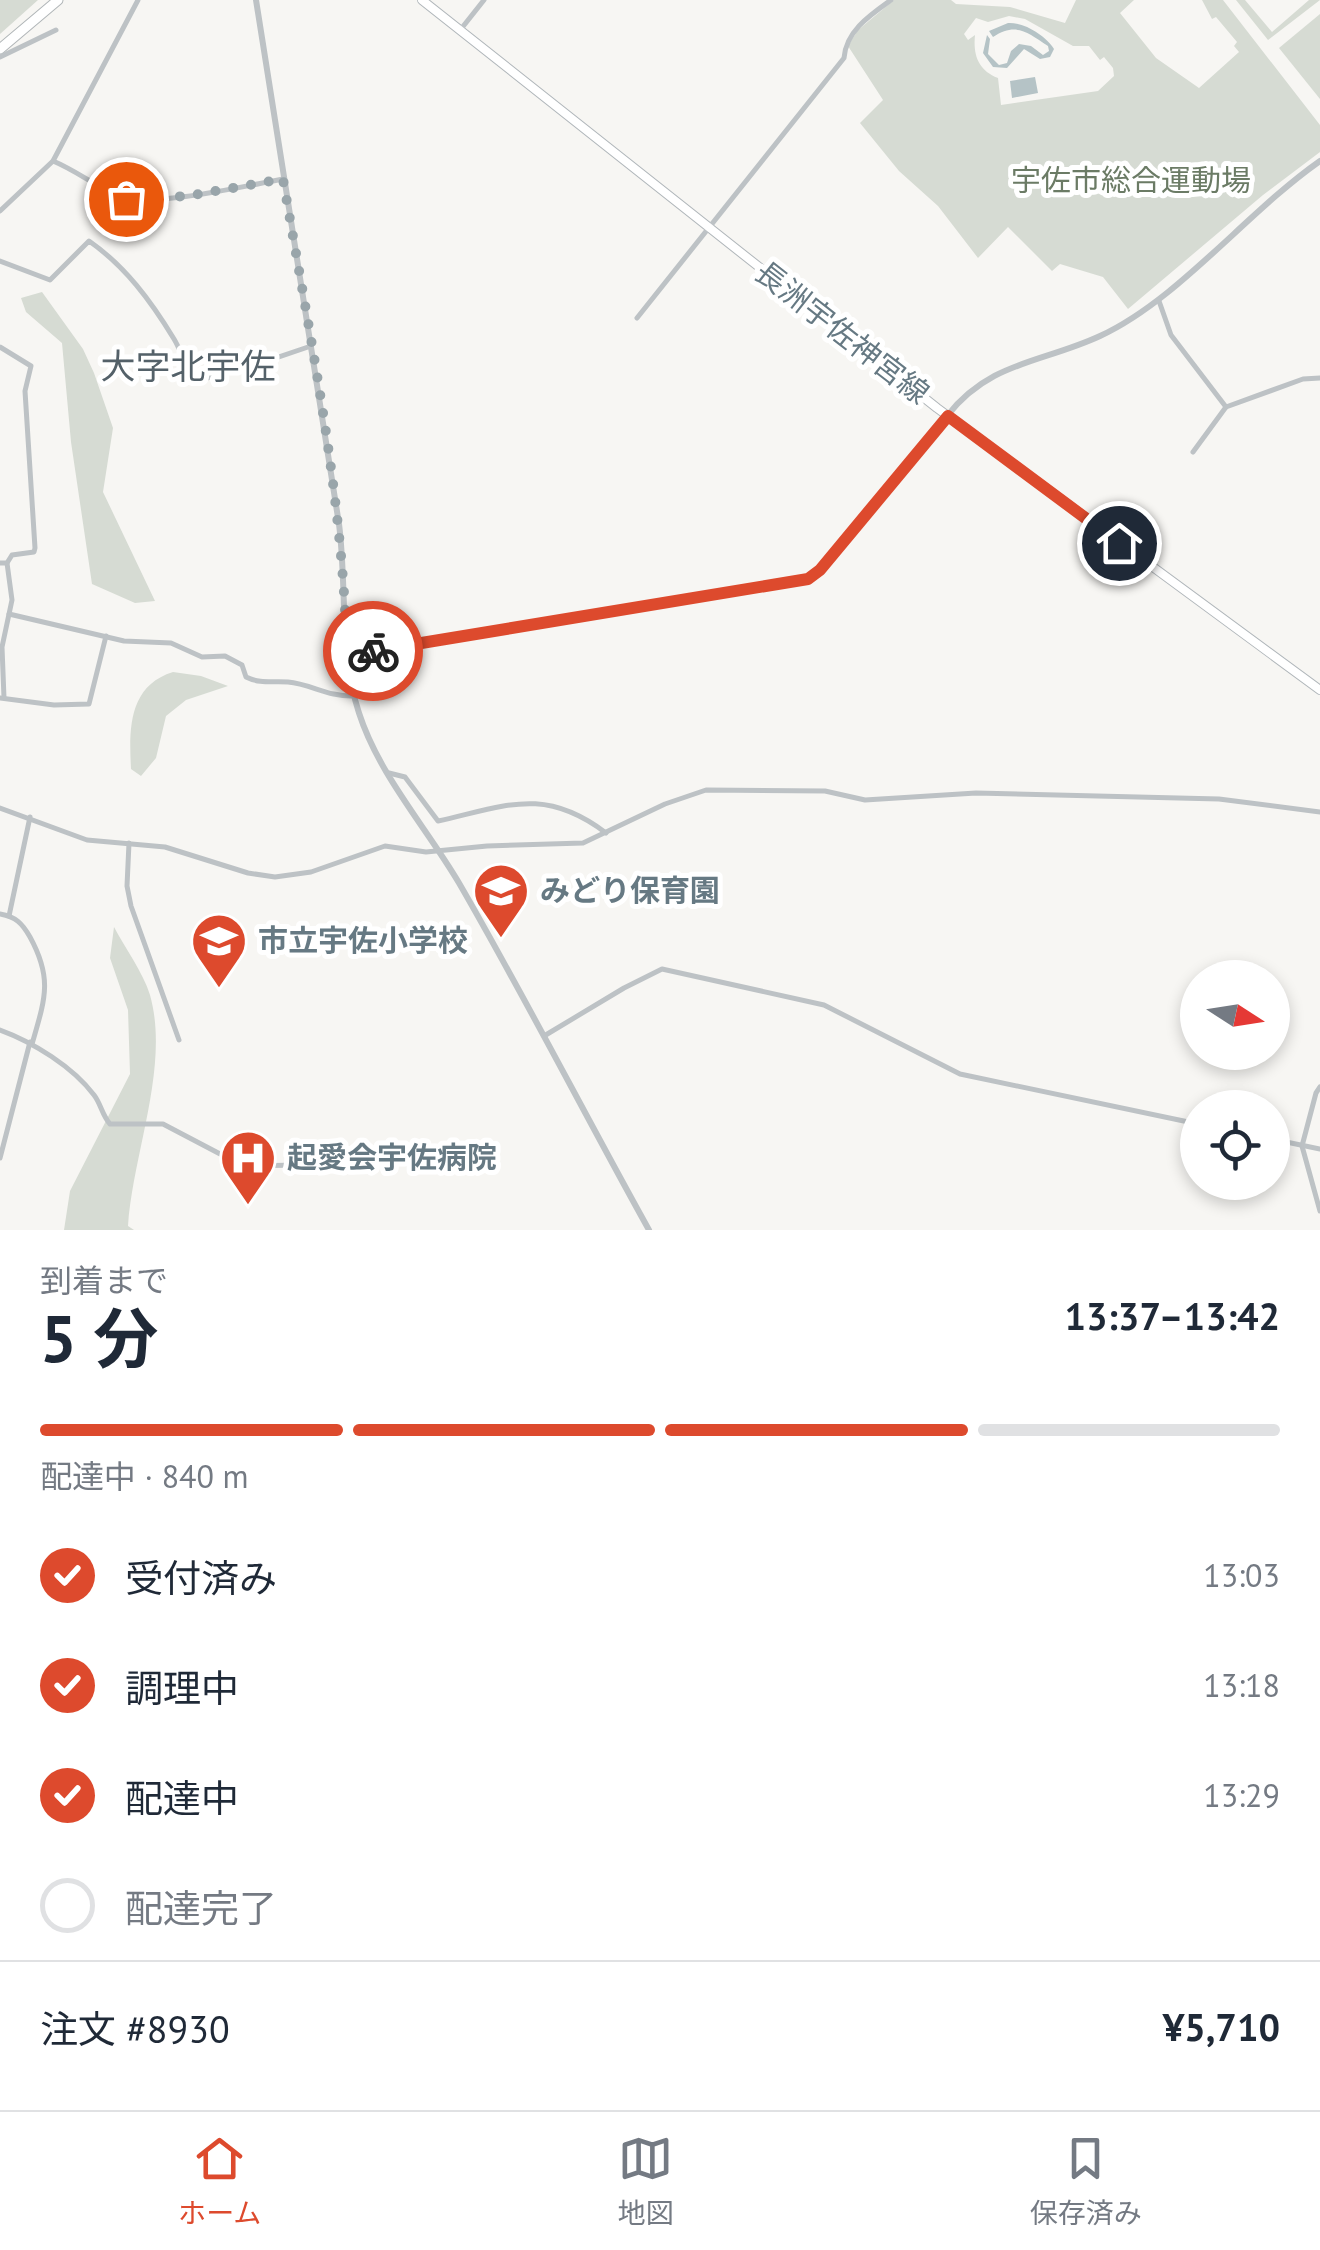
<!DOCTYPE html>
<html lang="ja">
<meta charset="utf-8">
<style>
:root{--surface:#fff;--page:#f6f6f7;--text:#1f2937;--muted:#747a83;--line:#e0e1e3;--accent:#dd4a2d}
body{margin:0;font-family:"PT Sans","Noto Sans JP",sans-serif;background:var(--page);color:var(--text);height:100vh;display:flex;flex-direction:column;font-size:38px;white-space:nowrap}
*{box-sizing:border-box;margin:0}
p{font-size:32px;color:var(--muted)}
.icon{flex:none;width:55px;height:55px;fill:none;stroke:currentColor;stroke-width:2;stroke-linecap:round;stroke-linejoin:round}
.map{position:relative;height:1230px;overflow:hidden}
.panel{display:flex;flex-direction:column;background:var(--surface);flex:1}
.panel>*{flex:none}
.needle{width:65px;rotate:102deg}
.fabs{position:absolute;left:1180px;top:960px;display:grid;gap:20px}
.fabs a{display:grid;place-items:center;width:110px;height:110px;border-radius:50%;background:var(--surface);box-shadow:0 5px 15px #0003;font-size:50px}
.pin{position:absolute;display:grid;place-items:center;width:85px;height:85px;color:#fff;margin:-42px;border:5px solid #fff;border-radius:50%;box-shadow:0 2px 10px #0007}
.courier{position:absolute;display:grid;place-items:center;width:100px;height:100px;margin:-50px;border:8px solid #dd4a2d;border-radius:50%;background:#fff;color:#222;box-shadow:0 2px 12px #0007}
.overview em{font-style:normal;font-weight:700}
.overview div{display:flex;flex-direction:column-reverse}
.overview{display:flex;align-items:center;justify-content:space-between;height:170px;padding:0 40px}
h1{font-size:65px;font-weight:700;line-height:75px}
.bar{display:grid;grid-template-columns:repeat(4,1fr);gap:15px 10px;align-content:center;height:120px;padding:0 40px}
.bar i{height:12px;border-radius:8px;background:var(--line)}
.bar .current{background:var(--accent)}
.bar p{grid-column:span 4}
.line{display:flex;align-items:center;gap:25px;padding:0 40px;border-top:2px solid var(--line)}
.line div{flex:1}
ol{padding:0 40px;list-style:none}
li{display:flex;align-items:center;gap:30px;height:110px}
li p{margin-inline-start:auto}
li .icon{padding:10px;border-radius:50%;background:var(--accent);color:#fff;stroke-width:4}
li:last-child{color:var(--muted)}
li i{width:55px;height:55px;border:5px solid var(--line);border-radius:50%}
.menu{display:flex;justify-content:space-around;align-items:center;height:140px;border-top:2px solid var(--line);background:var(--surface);font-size:28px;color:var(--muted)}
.menu a{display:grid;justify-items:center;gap:5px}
.menu .current{color:var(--accent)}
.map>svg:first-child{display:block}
.green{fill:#d6dbd3;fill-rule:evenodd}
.water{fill:#b5c3c6}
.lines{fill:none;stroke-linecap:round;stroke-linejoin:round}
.secondary-casing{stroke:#b0b6ba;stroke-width:10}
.trunk-casing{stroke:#b1b6b8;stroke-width:11}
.minor{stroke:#bdc2c5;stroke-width:5}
.tertiary{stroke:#bdc2c5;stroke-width:6}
.secondary{stroke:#fff;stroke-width:8}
.trunk{stroke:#fff;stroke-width:9}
.done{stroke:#99a5aa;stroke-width:10;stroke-dasharray:0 18}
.route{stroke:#dd4a2d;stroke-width:12}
.labels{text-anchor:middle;stroke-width:10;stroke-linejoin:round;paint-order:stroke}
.park-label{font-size:30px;fill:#6b7b65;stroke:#fff}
.street-label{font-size:30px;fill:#667983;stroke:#fff}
.poi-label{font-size:30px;font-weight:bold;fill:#667983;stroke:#fff;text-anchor:start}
.quarter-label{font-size:35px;fill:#546169;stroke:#fff}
</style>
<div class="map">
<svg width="1320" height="1230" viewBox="0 0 1320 1230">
<rect width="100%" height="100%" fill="#f7f6f3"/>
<!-- green -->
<g class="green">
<polygon points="0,0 38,0 0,34"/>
<path d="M894,0H951L956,4L1010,7L1065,23L1076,0H1134L1120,13L1156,58L1199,88L1239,52L1234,46L1237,42L1216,17L1212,19L1202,0H1223L1320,125V152L1263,195L1128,309L1103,277L1060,264L1052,271L1008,227L978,258L938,206L899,171L860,123L883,100L848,46L858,30ZM1009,16L1025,19L1073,46H1089L1100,60L1104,57L1113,68L1114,76L1098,91L1001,105L998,78C978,70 973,55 975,35L968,40L964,34L976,18L988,22Z"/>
<polygon points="1236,0 1245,0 1272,32 1309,0 1320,0 1268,40"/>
<polygon points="1320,14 1320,99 1279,48"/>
<polygon points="42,292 83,349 94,373 113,428 103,492 155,601 135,603 92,584 71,442 62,343 26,312 21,298"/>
<path d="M173,672L201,676L228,686L186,700L166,716L156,758L141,776L131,769C129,730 128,686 173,672Z"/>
<path d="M114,927C125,948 143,972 150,995C170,1066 133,1153 128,1226L134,1230H64L70,1191L130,1074L128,1010L110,958Z"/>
</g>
<!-- water -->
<g class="water">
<path d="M1008,23C1024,22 1046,36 1054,49L1050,57L1040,59L1024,49L1007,68L993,67L983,53L987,35L990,39L988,54L999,65L1007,63L1011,51L1019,44L1031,46L1043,55L1049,51L1048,46C1027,32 1016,22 993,37L989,31Z"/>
<polygon points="1035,77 1038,93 1012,98 1010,81"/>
</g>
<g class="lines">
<!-- secondary casing -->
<g class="secondary-casing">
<polyline id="secondary" points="422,0 937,408 1320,690"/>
</g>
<!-- trunk casing -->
<g class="trunk-casing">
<polyline id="trunk" points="0,49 58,0"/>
</g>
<!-- minor -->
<g class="minor">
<polyline points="461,29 484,0"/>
<polyline points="0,57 56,30"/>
<path d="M53,161C77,171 98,188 122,197C151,208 249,185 283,179"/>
<polyline points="0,211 53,161 138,0"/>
<path d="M0,261L50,280L89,241C125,266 151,301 174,339C182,352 186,371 199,380L246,368L311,346"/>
<polyline points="1159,301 1171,335 1226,407"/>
<path d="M637,318L844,58C846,31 870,15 891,0"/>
<polyline points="0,347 31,366 25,391 35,548 34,552 12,555 7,563 0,563"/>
<polyline points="1193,452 1226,407 1303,379 1320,378"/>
<path d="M9,614L124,641L171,643L202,657L225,656L242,665L246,677C260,684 272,681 288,682C311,684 328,697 354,696"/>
<polyline points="347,657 807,579 820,570 947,416"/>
<polyline points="0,698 54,705 89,704 106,636"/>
<polyline points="4,698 2,647 12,600 7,563"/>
<path d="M389,773L405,777L438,821C506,806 544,786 606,833"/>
<polyline points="0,808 87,840 165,847 248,873 275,877 311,872 385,846 426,852 487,846 583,843 665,804 706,790 825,791 865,800 976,793 1219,799 1320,812"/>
<polyline points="129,843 127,886 131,906 179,1040"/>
<path d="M0,914C16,917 22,923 30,937C53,979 45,999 32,1044"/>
<polyline points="9,916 30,817"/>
<path d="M0,1030C33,1042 73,1067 94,1095C101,1104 102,1115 110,1124H163L243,1166L304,1165"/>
<polyline points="544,1036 624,988 662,969 824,1005 960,1074 1198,1124"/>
<polyline points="1320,1087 1316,1093 1302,1146 1320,1211"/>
<polyline points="1272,1139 1320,1149"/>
<polyline points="0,1158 30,1042"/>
</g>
<!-- tertiary -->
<g class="tertiary">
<path d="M256,0L339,524C347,586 339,653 359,713C379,775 426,827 459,883C525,997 585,1115 649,1230"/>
<path d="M947,416C990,361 1042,363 1100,336C1178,300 1247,212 1320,161"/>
</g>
<!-- secondary -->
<use href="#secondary" class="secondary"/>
<!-- trunk -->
<use href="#trunk" class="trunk"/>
</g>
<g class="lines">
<!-- done -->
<path class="done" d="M126,199L188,196L283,179C310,337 343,496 347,656L373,651"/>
<!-- route -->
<polyline class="route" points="373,651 808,579 820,570 948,416 1119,543"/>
</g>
<!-- icons -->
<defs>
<g id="school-pin" transform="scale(2.875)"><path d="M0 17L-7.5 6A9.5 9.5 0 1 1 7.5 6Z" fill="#dd4a2d" stroke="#fff"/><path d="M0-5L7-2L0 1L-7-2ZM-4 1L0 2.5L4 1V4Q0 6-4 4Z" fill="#fff"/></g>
<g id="hospital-pin" transform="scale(2.875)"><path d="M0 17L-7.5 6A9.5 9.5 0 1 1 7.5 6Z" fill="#dd4a2d" stroke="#fff"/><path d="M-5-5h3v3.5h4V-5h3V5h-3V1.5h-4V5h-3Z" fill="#fff"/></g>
</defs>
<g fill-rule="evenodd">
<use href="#school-pin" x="501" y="891"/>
<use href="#school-pin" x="219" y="941"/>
<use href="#hospital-pin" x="248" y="1158"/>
</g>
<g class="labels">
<!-- park labels -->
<g class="park-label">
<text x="1131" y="191">宇佐市総合運動場</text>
</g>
<!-- street labels -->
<g class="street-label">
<text transform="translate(842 333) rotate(38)" y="10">長洲宇佐神宮線</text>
</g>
<!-- poi labels -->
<g class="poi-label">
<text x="540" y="901">みどり保育園</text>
<text x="258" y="951">市立宇佐小学校</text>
<text x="287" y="1168">起愛会宇佐病院</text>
</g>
<!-- quarter labels -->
<g class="quarter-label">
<text x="188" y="379">大字北宇佐</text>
</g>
</g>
</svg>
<div class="fabs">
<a><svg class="needle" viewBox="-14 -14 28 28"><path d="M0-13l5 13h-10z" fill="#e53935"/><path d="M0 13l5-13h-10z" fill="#747a83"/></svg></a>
<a><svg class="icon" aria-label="locate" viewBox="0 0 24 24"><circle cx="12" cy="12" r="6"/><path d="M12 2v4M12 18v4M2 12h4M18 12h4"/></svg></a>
</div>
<div class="pin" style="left:126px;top:199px;background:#ea580c"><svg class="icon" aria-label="bag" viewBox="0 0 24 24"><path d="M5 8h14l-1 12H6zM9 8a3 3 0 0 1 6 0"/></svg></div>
<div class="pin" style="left:1119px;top:543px;background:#1f2937"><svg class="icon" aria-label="home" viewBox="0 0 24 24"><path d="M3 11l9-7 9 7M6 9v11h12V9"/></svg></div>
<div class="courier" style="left:373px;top:651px"><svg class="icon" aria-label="bike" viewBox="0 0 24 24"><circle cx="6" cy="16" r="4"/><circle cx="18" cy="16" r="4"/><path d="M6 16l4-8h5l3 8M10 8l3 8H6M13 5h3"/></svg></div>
</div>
<section class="panel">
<div class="overview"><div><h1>5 分</h1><p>到着まで</p></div><em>13:37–13:42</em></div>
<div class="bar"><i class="current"></i><i class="current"></i><i class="current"></i><i></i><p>配達中 · 840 m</p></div>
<ol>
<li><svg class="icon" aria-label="check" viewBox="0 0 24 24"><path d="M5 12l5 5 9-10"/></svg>受付済み<p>13:03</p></li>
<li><svg class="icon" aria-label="check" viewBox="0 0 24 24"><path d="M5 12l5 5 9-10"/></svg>調理中<p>13:18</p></li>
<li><svg class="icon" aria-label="check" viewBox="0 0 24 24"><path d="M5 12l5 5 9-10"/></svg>配達中<p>13:29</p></li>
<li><i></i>配達完了</li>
</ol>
<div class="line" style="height:130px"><div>注文 #8930</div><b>¥5,710</b></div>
</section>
<nav class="menu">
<a class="current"><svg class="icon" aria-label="home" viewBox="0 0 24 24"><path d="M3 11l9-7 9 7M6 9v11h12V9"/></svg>ホーム</a>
<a><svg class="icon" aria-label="map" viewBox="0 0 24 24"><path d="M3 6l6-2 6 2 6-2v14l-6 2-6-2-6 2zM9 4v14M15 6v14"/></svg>地図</a>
<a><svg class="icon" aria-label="saved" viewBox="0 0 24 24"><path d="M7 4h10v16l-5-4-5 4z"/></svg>保存済み</a>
</nav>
